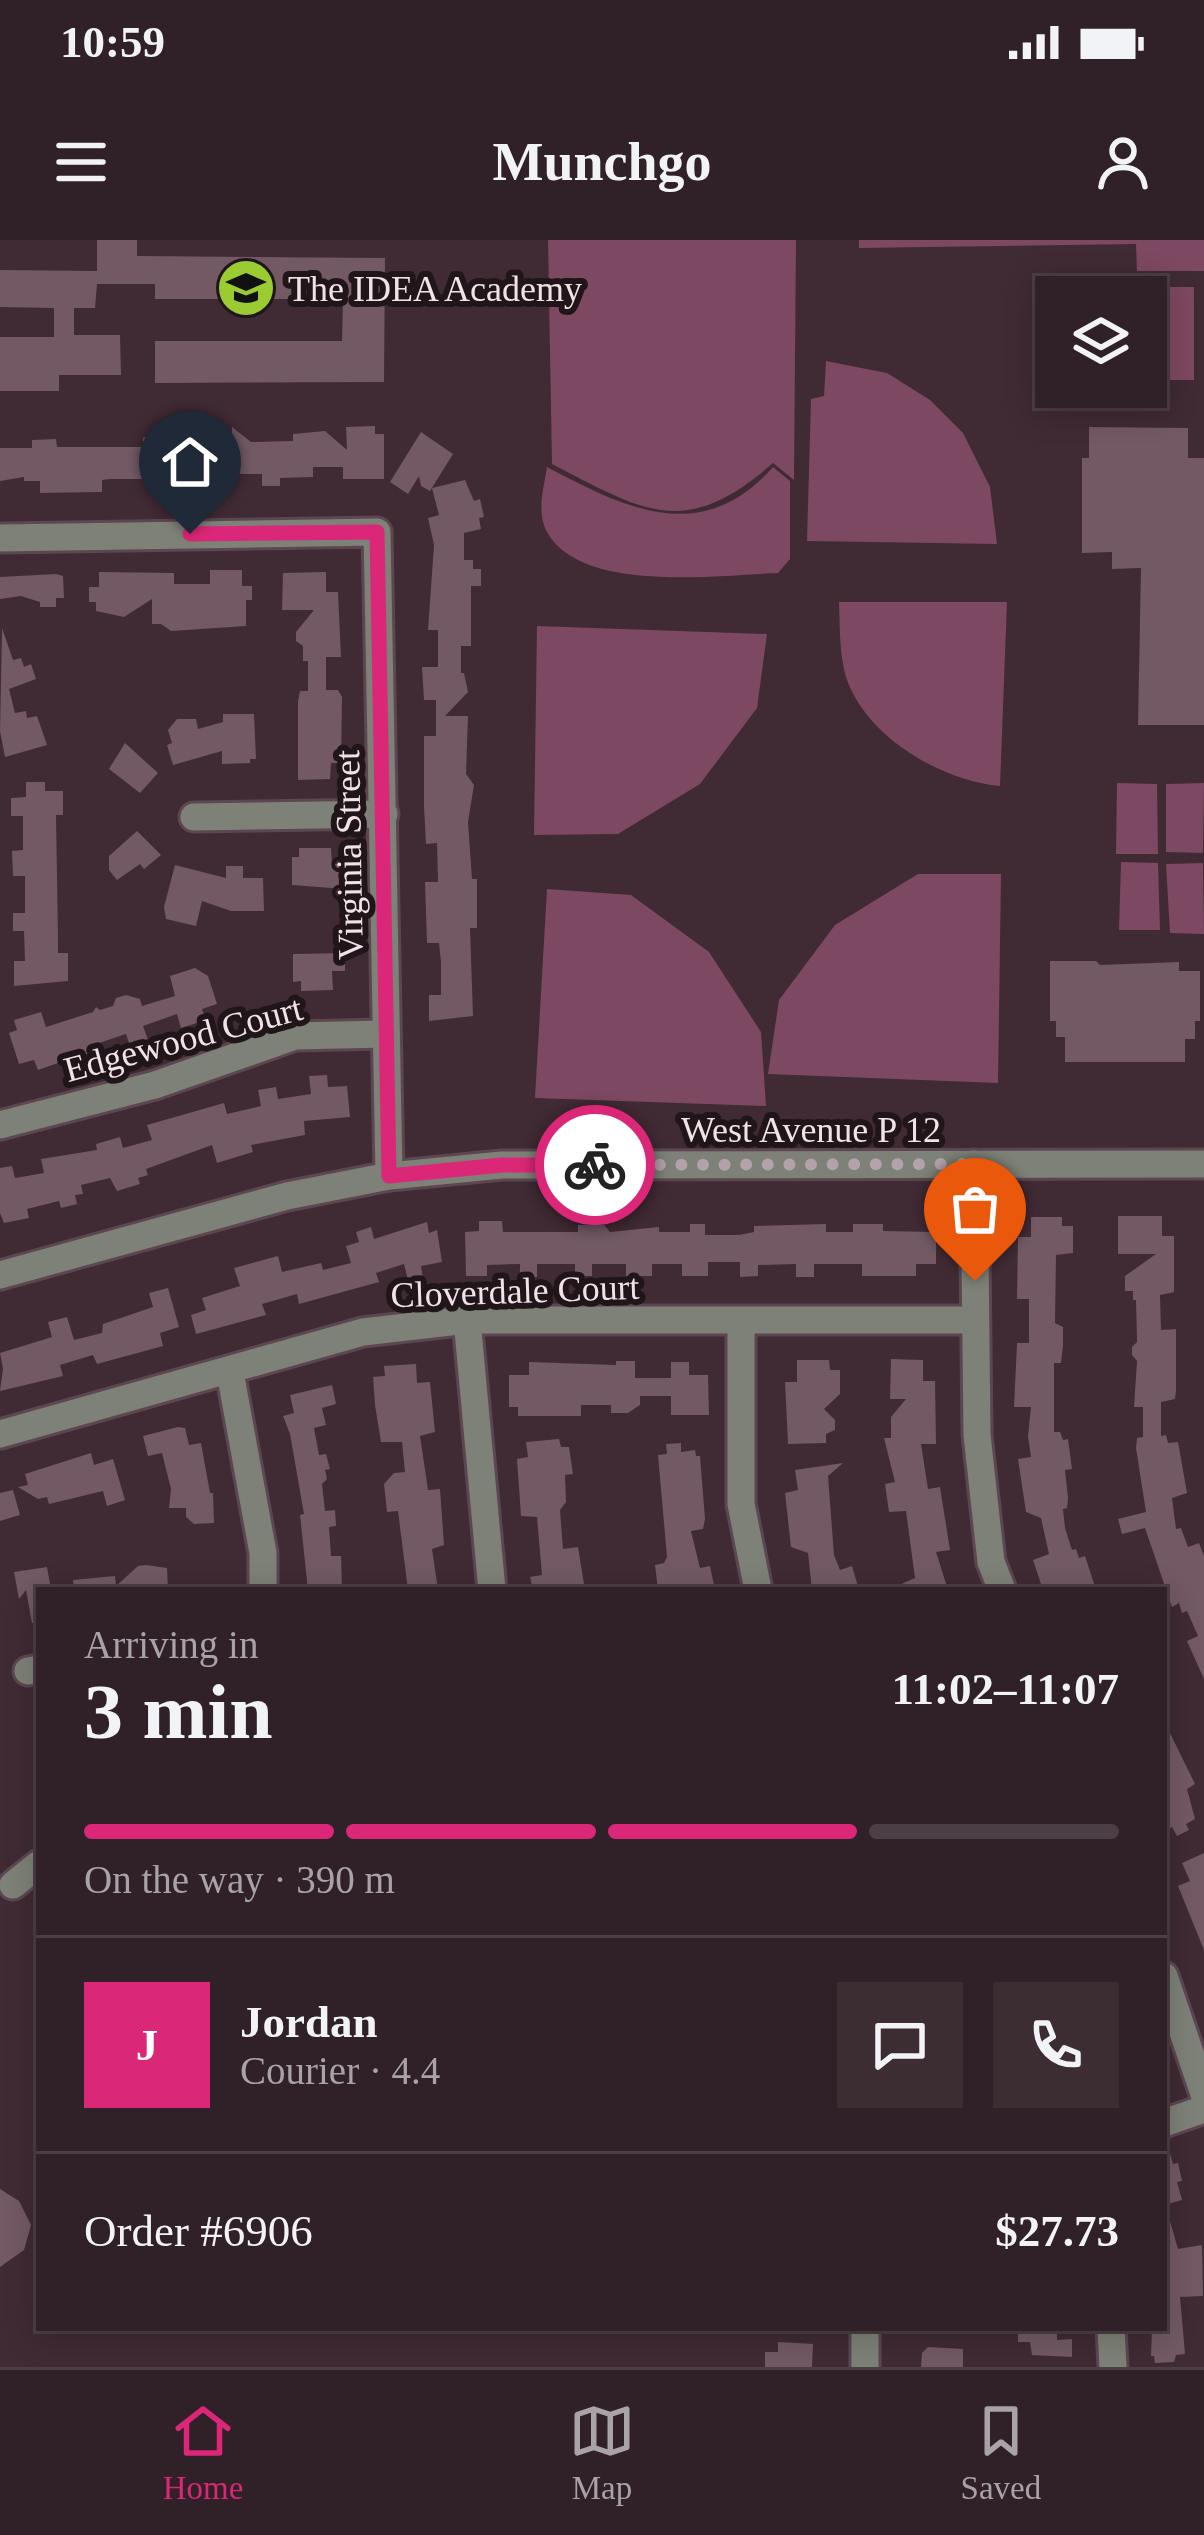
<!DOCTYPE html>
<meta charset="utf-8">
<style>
:root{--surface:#302027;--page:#3c2d33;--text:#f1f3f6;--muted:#a8a3a7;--line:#4b3e44;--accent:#db2777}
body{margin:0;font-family:Georgia,serif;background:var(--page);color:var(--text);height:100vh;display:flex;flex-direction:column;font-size:45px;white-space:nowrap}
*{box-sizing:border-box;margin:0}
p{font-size:39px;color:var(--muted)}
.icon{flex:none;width:66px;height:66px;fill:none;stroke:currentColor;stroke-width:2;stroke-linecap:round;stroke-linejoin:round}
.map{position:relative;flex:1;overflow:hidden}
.side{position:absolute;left:36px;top:1347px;width:1131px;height:744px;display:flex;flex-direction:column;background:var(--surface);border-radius:0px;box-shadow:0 6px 30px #0003,0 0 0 3px var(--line)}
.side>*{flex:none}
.controls{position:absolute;left:1035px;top:36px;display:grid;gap:24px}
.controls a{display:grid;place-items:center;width:132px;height:132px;border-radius:0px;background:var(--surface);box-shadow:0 6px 30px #0003,0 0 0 3px var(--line);font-size:60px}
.pin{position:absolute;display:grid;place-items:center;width:102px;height:102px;color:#fff;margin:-123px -51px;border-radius:50% 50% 50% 0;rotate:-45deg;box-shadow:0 0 12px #0007}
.pin .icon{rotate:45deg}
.courier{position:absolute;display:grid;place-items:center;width:120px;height:120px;margin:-60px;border:9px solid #db2777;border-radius:50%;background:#fff;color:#222;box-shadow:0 3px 15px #0007}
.headline em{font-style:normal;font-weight:700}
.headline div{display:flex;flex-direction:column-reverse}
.headline{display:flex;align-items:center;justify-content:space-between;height:204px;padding:0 48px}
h1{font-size:78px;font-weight:700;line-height:90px}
.bar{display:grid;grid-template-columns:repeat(4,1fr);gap:18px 12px;align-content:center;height:144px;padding:0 48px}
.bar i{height:15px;border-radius:9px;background:var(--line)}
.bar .selected{background:var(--accent)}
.bar p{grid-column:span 4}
.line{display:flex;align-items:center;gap:30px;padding:0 48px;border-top:3px solid var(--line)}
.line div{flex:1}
.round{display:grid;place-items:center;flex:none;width:126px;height:126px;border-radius:0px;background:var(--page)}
.status{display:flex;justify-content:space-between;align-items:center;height:84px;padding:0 60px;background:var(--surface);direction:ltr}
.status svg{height:33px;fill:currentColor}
header{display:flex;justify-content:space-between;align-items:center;height:156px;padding:0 48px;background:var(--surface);font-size:54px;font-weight:700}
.menu{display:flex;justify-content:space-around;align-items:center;height:168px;border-top:3px solid var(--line);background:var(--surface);font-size:33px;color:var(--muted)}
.menu a{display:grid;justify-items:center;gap:6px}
.menu .selected{color:var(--accent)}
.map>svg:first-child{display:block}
.green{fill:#7d4861}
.building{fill:#725964}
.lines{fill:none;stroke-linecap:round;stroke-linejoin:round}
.minor-casing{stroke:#5c4751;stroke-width:33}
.minor{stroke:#7d8177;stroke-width:27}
.done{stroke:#b3a2aa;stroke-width:12;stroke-dasharray:0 21.6}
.route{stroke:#db2777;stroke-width:15}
.labels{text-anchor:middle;stroke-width:12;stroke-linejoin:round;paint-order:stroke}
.poi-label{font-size:36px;fill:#f1e2e9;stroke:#20161a;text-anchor:start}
.street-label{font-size:36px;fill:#f1e2e9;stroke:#20161a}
</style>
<div class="status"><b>10:59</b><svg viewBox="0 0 49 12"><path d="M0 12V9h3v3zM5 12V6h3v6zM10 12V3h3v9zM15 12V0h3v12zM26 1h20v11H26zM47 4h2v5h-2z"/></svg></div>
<header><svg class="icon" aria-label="menu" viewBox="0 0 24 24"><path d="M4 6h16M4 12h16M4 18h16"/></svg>Munchgo<svg class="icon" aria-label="person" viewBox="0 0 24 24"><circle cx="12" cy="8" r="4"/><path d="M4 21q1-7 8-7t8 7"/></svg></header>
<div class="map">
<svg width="1204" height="2127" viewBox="0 0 1204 2127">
<rect width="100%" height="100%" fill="#402a34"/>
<!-- green -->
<g class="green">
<path d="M548,0H796L794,240L773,223C685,300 645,272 552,224Z"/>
<polygon points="859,0 1204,0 1204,31 1137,31 1136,4 859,8"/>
<polygon points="1082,47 1194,47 1194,140 1146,140 1146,57 1082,57"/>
<polygon points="826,121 887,133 930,160 963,193 990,247 997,304 807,301 811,159 824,156"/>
<path d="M547,227C626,269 703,307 773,227L790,241V319L778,333C719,335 581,354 547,292C536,272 544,247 547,227Z"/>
<path d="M839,362H1007L1000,546C941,541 865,496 846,437C839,413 840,386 839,362Z"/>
<polygon points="537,386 767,394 757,468 700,544 618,594 534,595"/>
<polygon points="1117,543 1157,544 1158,614 1116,614"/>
<polygon points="1204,543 1203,613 1166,612 1166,544"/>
<polygon points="1121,622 1158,623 1160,690 1119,690"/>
<polygon points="1203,623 1204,694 1170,693 1166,624"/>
<polygon points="918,634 1001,634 998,843 768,834 779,760 835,685"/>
<polygon points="547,649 631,655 709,712 761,792 766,866 535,858"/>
</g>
<!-- building -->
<g class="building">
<polygon points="97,0 137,0 137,16 385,18 384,142 155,143 155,101 342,101 343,59 155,59 155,44 97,44 95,68 74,68 74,95 120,95 121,135 59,135 59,151 0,151 0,97 54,97 54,68 0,67 0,30 97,31"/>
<polygon points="375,186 375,194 384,194 384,239 343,239 343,227 313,227 313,237 280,238 280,246 262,246 262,234 224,234 224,237 209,239 209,250 154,251 154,239 110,239 102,240 102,252 40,253 40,241 24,241 24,237 0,241 0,208 32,208 32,200 56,199 57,207 143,207 143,198 155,193 160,198 232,197 232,187 251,202 293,201 293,194 325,191 347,210 346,187"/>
<polygon points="1089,187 1188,188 1188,218 1204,218 1204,485 1138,485 1141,328 1112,329 1112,312 1082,313 1082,218 1089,218"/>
<polygon points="421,192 453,214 430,251 421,246 419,236 408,254 390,242"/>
<polygon points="465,240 474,261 480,259 484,277 479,278 481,289 464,293 464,320 473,320 473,329 481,329 481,346 471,346 471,406 461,406 461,433 464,433 468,452 445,476 468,476 466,534 474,545 468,582 472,639 477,639 477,688 470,688 473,776 429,781 429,755 441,755 441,722 439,703 427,703 425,642 438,642 437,603 426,604 424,567 424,496 436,496 436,460 424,460 422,427 438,427 438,390 428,390 434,305 428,278 439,275 432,248"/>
<polygon points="210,330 242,330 242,346 252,346 252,360 246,360 246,386 171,391 161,384 152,384 152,359 124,377 96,371 96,362 89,362 89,347 99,347 99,332 174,333 174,344 210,344"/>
<polygon points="326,332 326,352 338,352 341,417 326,417 326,450 338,450 342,457 341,523 331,523 330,539 298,540 298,461 300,451 308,451 308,421 303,421 303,406 296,401 296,392 314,370 282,370 283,333"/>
<polygon points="56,334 63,336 64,358 56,358 56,367 40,367 40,362 21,356 0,359 0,337"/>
<polygon points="2,388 13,420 21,418 24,427 31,424 36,439 9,449 15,473 26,471 27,478 37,476 47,505 5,517 0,491"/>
<polygon points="223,474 254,474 256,519 250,519 250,523 222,524 222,511 173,525 167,505 172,503 168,490 177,479 196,479 198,489 223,482"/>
<polygon points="125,503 158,533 140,553 109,529"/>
<polygon points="26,542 45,542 45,551 63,551 63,575 56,575 58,698 58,713 68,713 68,741 14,746 14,721 25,721 24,691 13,691 13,673 25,673 25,636 13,636 12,611 23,610 23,576 11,576 11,558 26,557"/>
<polygon points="137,591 161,615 144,629 140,624 117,640 109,630 109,616"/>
<polygon points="299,608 331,608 332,624 344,624 344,649 292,645 292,617 299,617"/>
<polygon points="175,625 226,638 226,626 243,626 243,638 263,638 264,671 231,671 202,661 196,686 166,679 164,667"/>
<polygon points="345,713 345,731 332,731 333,750 301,751 301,741 293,742 293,714"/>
<polygon points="1050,721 1096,721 1100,725 1179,722 1179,731 1200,731 1200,781 1195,781 1195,799 1185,799 1185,822 1065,822 1065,797 1056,797 1056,781 1050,781"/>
<polygon points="195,728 208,736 217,764 202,769 206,780 181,788 177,774 143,786 148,800 130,806 126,794 93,805 96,816 80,822 78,816 38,830 34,820 19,824 9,793 17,790 14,780 41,772 46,787 93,772 96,767 100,770 113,766 116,758 126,755 140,759 142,766 175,756 170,736"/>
<polygon points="327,835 328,847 347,846 350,877 304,881 305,895 251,905 253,912 217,923 212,905 146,929 148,935 138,938 140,944 117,951 110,938 81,945 83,954 75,955 77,964 61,968 59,961 27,969 29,978 4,983 0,973 0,928 12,926 15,938 44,933 41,919 97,910 96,904 120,897 123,908 152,900 147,885 224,863 227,874 261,866 258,850 276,847 278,859 311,854 309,836"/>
<polygon points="1118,976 1162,976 1162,996 1174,996 1174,1052 1160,1055 1161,1090 1176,1089 1176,1151 1175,1159 1161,1162 1161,1196 1166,1195 1168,1203 1178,1202 1187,1253 1172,1258 1176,1289 1181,1288 1188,1307 1199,1303 1204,1316 1204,1439 1187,1401 1198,1396 1187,1371 1182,1373 1179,1363 1172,1367 1145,1288 1122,1294 1118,1279 1146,1272 1136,1208 1137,1198 1143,1197 1143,1167 1134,1167 1137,1121 1132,1115 1132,1107 1137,1102 1136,1060 1133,1060 1133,1051 1125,1051 1125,1036 1156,1014 1118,1014"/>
<polygon points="1031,977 1062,977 1062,986 1073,986 1073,1013 1056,1015 1055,1083 1063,1087 1063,1106 1061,1123 1054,1123 1054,1192 1060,1192 1063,1200 1068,1199 1072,1229 1065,1230 1068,1258 1067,1268 1063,1269 1065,1288 1072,1310 1076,1309 1079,1318 1085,1316 1096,1350 1043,1350 1033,1320 1049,1314 1041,1278 1026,1272 1018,1219 1031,1217 1028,1196 1031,1167 1014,1167 1017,1103 1029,1103 1029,1059 1017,1059 1018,997 1031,997"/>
<polygon points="479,981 502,981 503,992 578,992 578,985 604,985 610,992 659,987 659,992 690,992 690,984 705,984 705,995 739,995 754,992 754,986 826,984 826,992 853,992 853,984 883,984 883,991 936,992 936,1024 916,1024 916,1036 862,1036 862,1024 814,1024 814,1037 796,1037 796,1024 758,1025 758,1036 740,1037 740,1022 708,1022 708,1036 682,1036 682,1024 652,1024 652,1036 626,1036 626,1024 592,1024 592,1036 575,1036 575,1024 537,1024 537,1037 520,1037 520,1024 487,1025 487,1036 466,1036 465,992 479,991"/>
<polygon points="427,982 429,993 437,990 442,1022 421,1026 423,1038 408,1040 404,1024 376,1033 379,1042 299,1064 297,1054 262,1064 266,1075 196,1094 191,1075 206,1070 202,1058 240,1046 234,1028 278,1016 282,1032 321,1023 323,1030 351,1023 346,1006 359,1002 356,992 371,987 374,999"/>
<polygon points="168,1048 179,1087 160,1093 163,1106 97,1124 93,1115 60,1125 63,1136 0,1151 3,1129 0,1113 52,1097 48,1082 67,1077 74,1100 102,1093 103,1084 153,1067 149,1053"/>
<polygon points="891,1119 923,1120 923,1141 935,1141 936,1204 921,1204 928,1249 940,1247 950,1310 936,1312 948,1350 888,1350 915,1338 906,1271 889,1272 885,1244 895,1242 884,1198 891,1198 891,1177 906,1159 890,1159"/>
<polygon points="797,1120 829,1120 830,1130 840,1130 840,1154 824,1169 835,1180 835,1190 826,1194 826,1203 788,1204 785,1142 797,1142"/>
<polygon points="616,1121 635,1121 635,1138 671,1138 671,1122 689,1122 689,1135 708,1135 709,1175 671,1175 671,1156 640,1156 640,1165 628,1173 611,1173 611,1165 581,1165 581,1176 518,1176 518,1167 509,1167 509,1135 529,1135 529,1122 616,1125"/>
<polygon points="416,1124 417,1143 430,1142 435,1192 420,1196 428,1250 440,1249 444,1305 432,1309 438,1350 408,1350 398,1271 387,1272 384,1244 394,1233 405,1232 402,1202 381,1202 375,1165 373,1137 385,1136 384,1126"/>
<polygon points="332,1145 336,1164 322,1168 326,1185 314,1188 319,1215 326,1214 330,1229 325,1230 327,1239 322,1244 325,1271 335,1270 336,1286 329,1287 331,1316 341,1316 342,1350 308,1350 300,1275 304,1274 290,1194 283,1176 294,1173 290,1155"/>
<polygon points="178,1187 185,1188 189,1205 201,1203 210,1253 213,1253 214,1283 194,1284 186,1277 186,1268 169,1268 171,1249 162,1213 148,1216 143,1196"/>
<polygon points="559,1199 561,1207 569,1207 573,1234 565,1235 566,1262 560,1270 563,1309 578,1307 584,1344 560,1350 533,1350 530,1337 542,1335 537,1277 521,1276 517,1219 528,1217 526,1202"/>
<polygon points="681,1203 681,1212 695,1210 696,1216 700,1216 705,1279 703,1289 691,1291 700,1328 710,1326 715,1350 658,1350 655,1325 664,1323 667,1317 658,1215 667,1214 666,1204"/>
<polygon points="91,1213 94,1225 113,1219 125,1260 107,1266 103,1251 49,1264 47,1257 38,1259 18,1247 28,1245 25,1234"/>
<polygon points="843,1223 828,1236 834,1315 840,1330 852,1326 859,1350 812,1350 808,1313 791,1307 785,1253 798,1250 795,1230"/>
<polygon points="13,1250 20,1275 0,1281 0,1253"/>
<polygon points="146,1325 167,1328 168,1350 74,1350 73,1340 115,1336 116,1346 138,1326"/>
<polygon points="47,1327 51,1350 39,1350 39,1382 32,1383 26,1350 19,1359 14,1332"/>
<polygon points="1164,1481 1195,1544 1187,1549 1195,1579 1186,1584 1189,1590 1177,1596 1172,1587 1164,1591"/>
<polygon points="1204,1613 1204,1710 1178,1646 1190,1641 1182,1623"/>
<polygon points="1164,1910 1169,1910 1173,1924 1178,1923 1182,1941 1177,1942 1182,1960 1164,1965"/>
<polygon points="0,1949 19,1961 31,1985 24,2010 0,2027"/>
<polygon points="1169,1978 1178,2009 1202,2005 1203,2056 1180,2057 1185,2114 1176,2115 1174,2122 1155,2123 1154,2116 1151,2116 1152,2088 1164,2088 1164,1979"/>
<polygon points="1018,2088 1057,2088 1057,2100 1072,2099 1072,2117 1032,2115 1030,2102 1018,2102"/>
<polygon points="778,2102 813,2104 812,2127 765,2127 765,2112 778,2112"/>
<polygon points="928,2107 963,2109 963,2127 921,2127 922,2113"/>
</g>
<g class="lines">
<!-- minor casing -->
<g class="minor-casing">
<g id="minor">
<polyline points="0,298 377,292 389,936"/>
<polyline points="194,577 384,574"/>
<polyline points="0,885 155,845 295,796 386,794"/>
<polyline points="974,924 977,1195 991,1322 1002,1350"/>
<polyline points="0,1035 287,956 389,936 502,925 1204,924"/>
<polyline points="467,1080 492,1350"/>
<polyline points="741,1083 741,1264 758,1350"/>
<polyline points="230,1132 263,1313 263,1350"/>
<polyline points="0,1194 363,1092 467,1080 975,1080"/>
<polyline points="28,1431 39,1429"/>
<polyline points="13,1645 39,1624"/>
<polyline points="1164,1736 1204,1854"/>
<polyline points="1164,1883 1204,1869"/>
<polyline points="865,2088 865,2127"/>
<polyline points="1111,2088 1113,2127"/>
</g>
</g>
<!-- minor -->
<use href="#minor" class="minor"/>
</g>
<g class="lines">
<!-- done -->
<polyline class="done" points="595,925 974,924 975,1041"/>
<!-- route -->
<polyline class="route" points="190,294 377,292 389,936 502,925 595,925"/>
</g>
<!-- icons -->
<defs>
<g id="school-disc" transform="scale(3)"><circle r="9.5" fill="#9bcb32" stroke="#20161a"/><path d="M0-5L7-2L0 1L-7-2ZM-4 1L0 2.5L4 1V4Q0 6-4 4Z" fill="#111"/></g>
</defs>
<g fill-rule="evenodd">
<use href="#school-disc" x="246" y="48"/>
</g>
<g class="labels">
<!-- poi labels -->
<g class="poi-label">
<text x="288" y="61">The IDEA Academy</text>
</g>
<!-- street labels -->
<g class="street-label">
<text transform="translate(348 615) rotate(-91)" y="13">Virginia Street</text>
<text transform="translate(183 798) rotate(-15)" y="13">Edgewood Court</text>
<text x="811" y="902">West Avenue P 12</text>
<text transform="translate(515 1050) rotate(-2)" y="13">Cloverdale Court</text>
</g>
</g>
</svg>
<div class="controls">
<a><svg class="icon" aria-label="layers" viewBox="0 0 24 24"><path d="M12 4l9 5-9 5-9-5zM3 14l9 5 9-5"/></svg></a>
</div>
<div class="pin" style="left:975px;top:1041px;background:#ea580c"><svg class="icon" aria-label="bag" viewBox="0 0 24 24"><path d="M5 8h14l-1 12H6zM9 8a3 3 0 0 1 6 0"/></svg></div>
<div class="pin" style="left:190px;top:294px;background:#1f2937"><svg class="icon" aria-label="home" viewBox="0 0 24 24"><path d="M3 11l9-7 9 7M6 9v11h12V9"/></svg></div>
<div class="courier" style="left:595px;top:925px"><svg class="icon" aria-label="bike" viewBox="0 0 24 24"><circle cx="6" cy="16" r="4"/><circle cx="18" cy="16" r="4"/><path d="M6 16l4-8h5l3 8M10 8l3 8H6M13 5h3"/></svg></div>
<section class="side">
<div class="headline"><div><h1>3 min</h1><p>Arriving in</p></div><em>11:02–11:07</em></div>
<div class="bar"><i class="selected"></i><i class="selected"></i><i class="selected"></i><i></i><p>On the way · 390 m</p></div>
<div class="line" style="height:216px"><b class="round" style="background:var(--accent);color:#fff">J</b><div><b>Jordan</b><p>Courier · 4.4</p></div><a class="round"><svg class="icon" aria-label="chat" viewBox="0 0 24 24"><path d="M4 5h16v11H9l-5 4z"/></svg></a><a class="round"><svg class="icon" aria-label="phone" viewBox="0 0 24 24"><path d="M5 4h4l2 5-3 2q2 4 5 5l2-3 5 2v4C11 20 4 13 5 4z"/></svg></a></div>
<div class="line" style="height:156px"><div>Order #6906</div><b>$27.73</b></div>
</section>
</div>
<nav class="menu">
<a class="selected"><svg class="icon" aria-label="home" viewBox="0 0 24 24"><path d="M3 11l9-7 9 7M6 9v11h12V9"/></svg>Home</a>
<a><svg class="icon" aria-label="map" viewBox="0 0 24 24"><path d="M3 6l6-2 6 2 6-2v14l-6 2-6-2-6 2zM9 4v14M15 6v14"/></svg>Map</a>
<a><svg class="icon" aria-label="saved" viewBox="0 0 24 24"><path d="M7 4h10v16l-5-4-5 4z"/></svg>Saved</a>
</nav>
